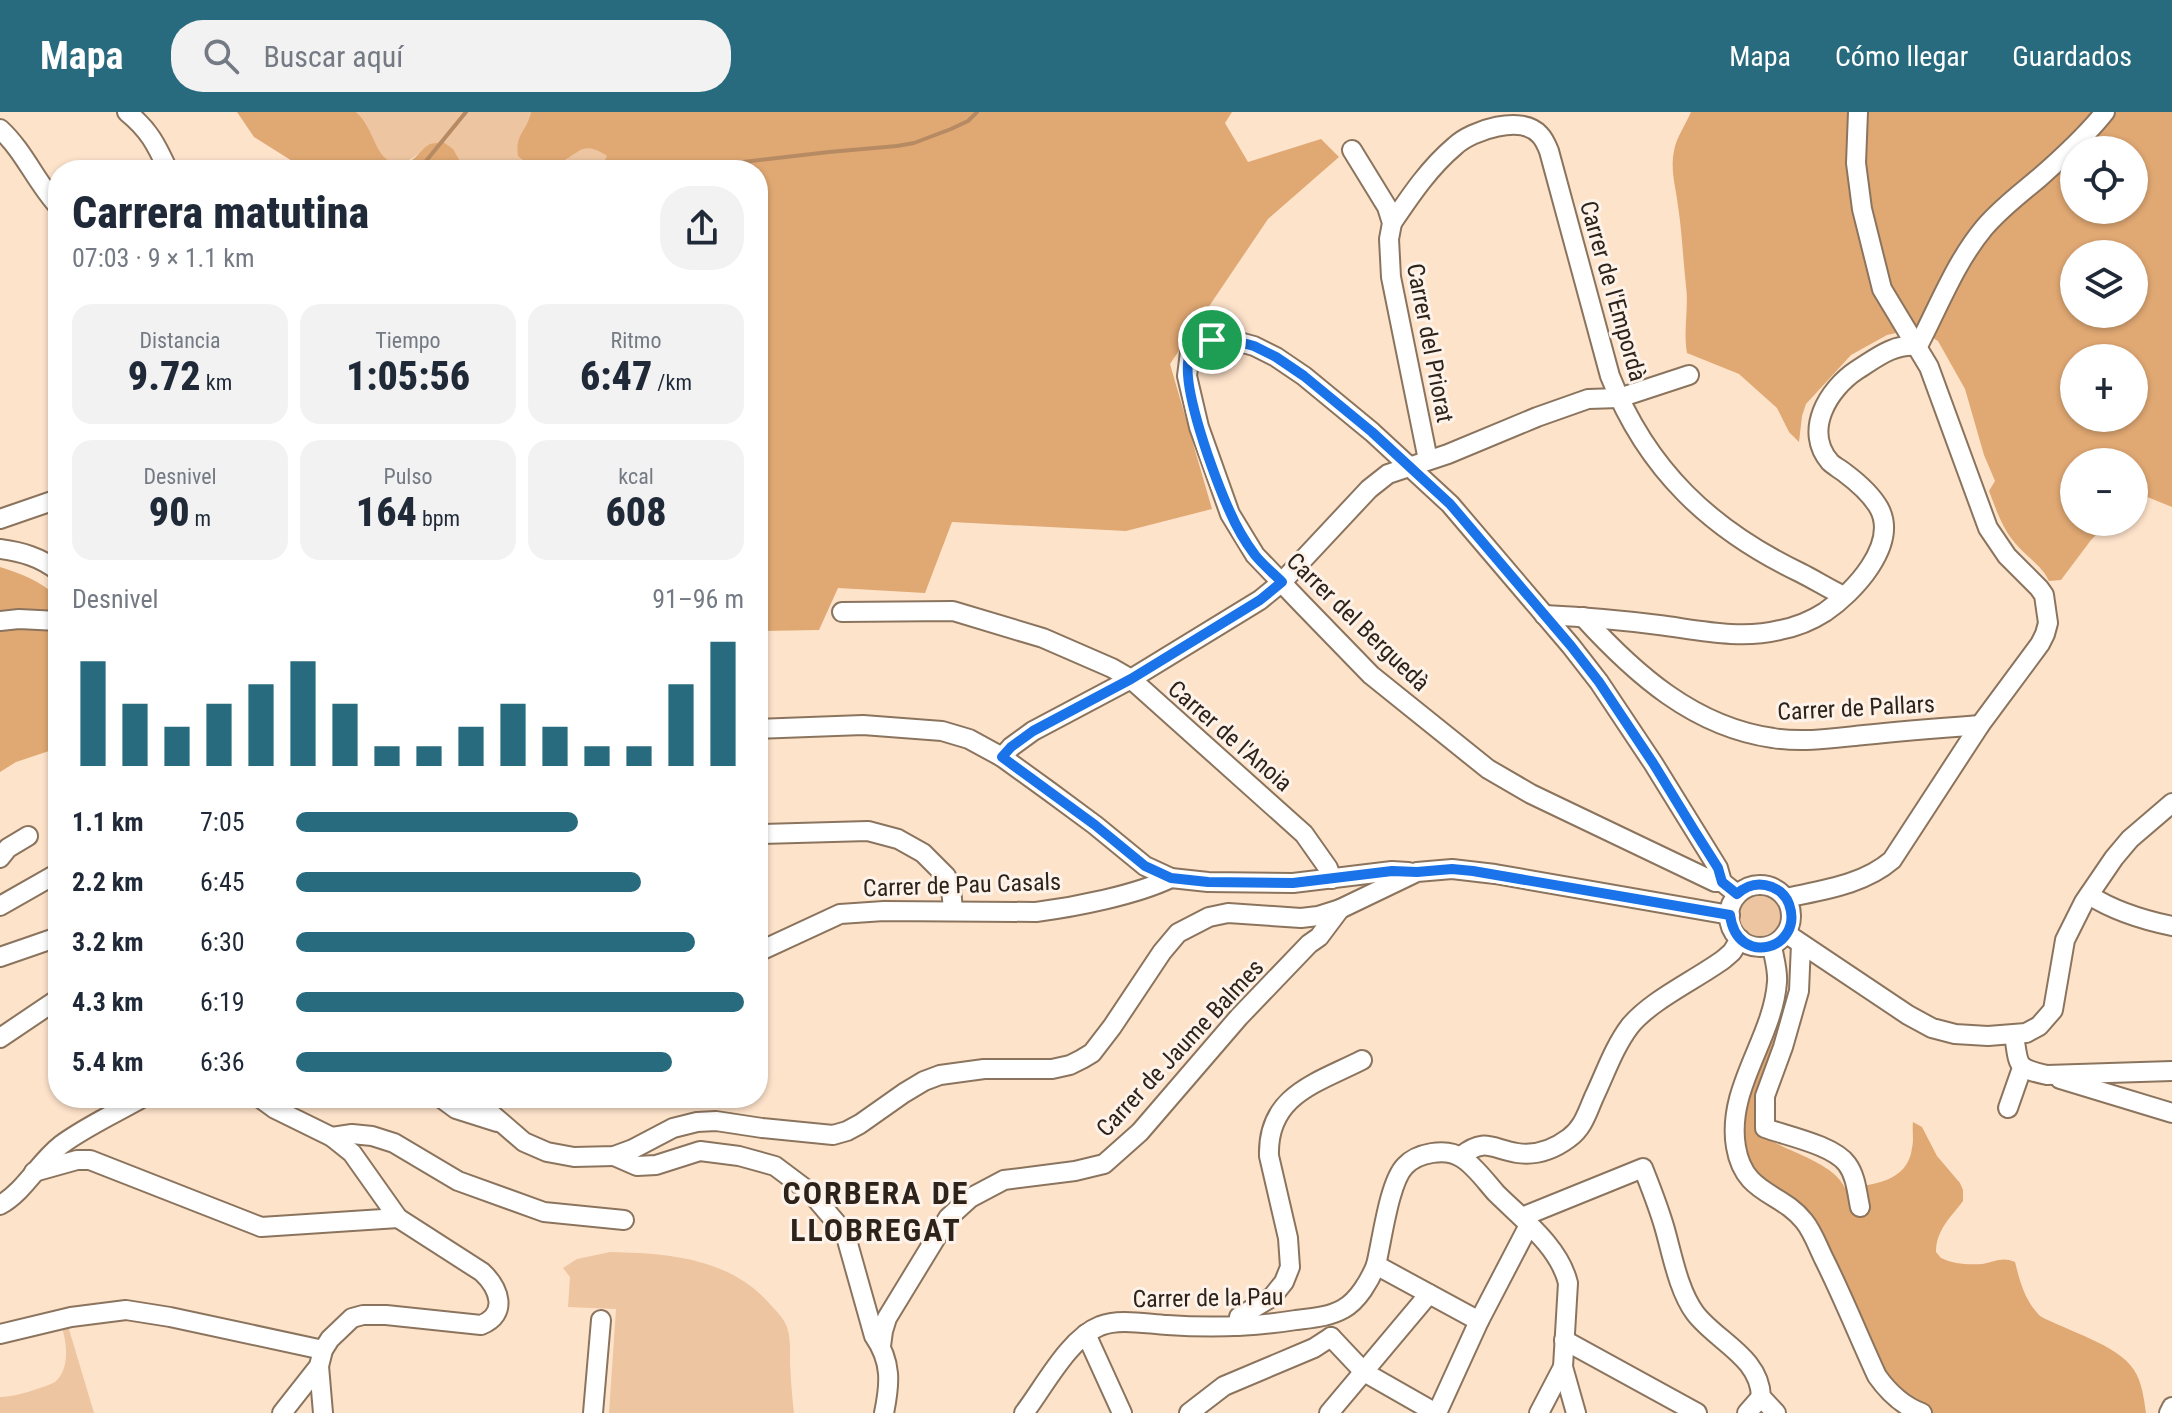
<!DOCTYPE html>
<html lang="es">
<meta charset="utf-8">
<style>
body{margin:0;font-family:"Roboto Condensed",sans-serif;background:#f2f2f3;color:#1f2937;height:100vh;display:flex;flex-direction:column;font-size:30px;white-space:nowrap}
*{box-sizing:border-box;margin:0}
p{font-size:26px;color:#747a83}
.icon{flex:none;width:44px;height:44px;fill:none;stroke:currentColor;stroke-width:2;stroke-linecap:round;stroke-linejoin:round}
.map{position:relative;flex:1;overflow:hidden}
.side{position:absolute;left:48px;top:48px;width:720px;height:948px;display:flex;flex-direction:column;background:#fff;border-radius:32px;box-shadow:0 2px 6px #0004}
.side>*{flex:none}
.buttons{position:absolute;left:2060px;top:24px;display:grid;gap:16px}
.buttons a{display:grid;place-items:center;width:88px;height:88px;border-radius:50%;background:#fff;box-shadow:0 2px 6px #0004;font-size:40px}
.pin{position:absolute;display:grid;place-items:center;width:68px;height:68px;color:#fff;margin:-34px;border:4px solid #fff;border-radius:50%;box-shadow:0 2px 8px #0007}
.round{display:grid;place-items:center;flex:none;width:84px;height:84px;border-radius:32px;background:#f2f2f3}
.summary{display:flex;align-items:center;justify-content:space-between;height:136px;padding:0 24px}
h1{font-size:44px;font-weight:800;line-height:60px}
.figures{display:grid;grid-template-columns:repeat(3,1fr);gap:12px;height:136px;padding:8px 24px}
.figures div{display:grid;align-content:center;border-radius:20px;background:#f2f2f3;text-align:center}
.figures b{font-size:40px;font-weight:800}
.figures small{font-size:22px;font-weight:400}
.figures p{font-size:22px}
.chart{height:224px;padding:16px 24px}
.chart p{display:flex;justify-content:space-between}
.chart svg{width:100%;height:144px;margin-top:8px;stroke:#296b7e;stroke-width:6}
ul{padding:0 24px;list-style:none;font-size:26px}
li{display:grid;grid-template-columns:128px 96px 1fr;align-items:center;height:60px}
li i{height:20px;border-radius:10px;background:#296b7e}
header{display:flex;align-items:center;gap:48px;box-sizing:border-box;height:112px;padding:0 40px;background:#296b7e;color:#fff}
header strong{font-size:38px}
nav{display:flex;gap:44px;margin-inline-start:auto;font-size:28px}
.search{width:560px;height:72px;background:#f2f2f3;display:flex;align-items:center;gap:20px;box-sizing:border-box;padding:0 28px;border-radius:32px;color:#747a83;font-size:30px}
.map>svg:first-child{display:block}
</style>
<header>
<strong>Mapa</strong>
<div class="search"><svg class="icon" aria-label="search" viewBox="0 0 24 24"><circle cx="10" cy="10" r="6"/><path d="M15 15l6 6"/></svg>Buscar aquí</div>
<nav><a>Mapa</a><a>Cómo llegar</a><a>Guardados</a></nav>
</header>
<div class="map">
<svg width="2172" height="1301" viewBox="0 0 2172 1301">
<rect width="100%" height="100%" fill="#fee3cb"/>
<g fill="#edc5a1">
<path d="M356,0H531L530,8L542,53C547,53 551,54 556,52C580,46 577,24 608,44L600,58H465L461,49L428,33C414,47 394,62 379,40C370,26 370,11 356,0Z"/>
<circle cx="1760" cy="804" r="20"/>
<path d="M610,1140C667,1141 729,1146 769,1191C775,1198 784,1206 787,1215C791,1227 790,1240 790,1252C791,1269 792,1285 794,1301H609L616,1197L568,1195L570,1165L563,1156L577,1147Z"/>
<path d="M68,1214L94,1301H0V1285C12,1285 25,1281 37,1277C42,1275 50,1273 55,1270C70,1258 67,1231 62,1216Z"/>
</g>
<g fill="#e0a873" fill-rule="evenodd">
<path d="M237,0H356C376,15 374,57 405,51C416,49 421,36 430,32C434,31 439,31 443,30L453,37L465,58H298L297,52L254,25Z"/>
<path d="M531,0H1232L1225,11L1248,50L1321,27L1339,45L1268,107L1170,252L1212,397L1126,419L952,410L925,481L838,476L819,518L758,519V58H600L607,44C579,25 579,46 555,52C547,55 537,53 529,53L518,44C515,21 527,20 531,0Z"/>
<path d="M1691,0H2172V395L2140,382L2134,387V350H2074V410H2109L2091,428L2061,468L2049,469C2042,453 2026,445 2015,431C2002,416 1996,397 1989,379L1995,369L1984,343L1965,277L1938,229L1927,222L1901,220L1887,223L1851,243L1806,292L1802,304L1799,330L1789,320L1777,296L1739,262L1687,241C1683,218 1689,196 1686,174C1683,147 1682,120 1678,94C1676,76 1670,58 1674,39C1676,26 1686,12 1691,0ZM2074,38H2134V98H2074ZM2074,142H2134V202H2074ZM2074,246H2134V306H2074Z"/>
<path d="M0,455C20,461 43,470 58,486V636L16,650L0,660Z"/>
<path d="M1790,882L1758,984L1762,1023C1785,1040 1832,1049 1845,1076C1872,1073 1908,1070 1912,1036C1914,1028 1912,1018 1913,1010L1922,1015L1937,1044L1960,1071L1963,1078V1089C1951,1105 1936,1118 1936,1140L1941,1146C1953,1152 1968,1153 1982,1152C1994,1150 2003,1144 2015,1150C2020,1170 2025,1189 2040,1204C2065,1218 2119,1233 2134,1258C2142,1270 2144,1287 2146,1301H1908L1796,1114L1739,1064L1731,1053L1728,1044L1726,1030L1732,979L1766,884Z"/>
</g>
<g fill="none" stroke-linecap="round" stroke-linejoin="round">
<g stroke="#b68b63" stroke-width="4">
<polyline points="426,58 426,49 466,0"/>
<polyline points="674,58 829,40 897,34 914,31 951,17 968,9 977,0"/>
</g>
<defs>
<g id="minor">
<path d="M127,0C149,18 156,32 168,58"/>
<path d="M0,17C24,39 36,70 58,94"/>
<polyline points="1352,38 1387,95 1392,111 1389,127 1391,165 1428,348"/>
<path d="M1392,111C1411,83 1429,56 1455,34C1472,18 1522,2 1540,23C1544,27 1547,34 1549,39L1610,264C1647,358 1711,418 1801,461C1815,468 1829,477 1844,484"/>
<path d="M1918,234C1939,194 1955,151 1984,116C2001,96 2020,82 2039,66C2063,45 2086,24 2105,0"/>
<polyline points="0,407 58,387"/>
<path d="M0,437C22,440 40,445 58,459"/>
<polyline points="842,500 953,499 1043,526 1112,556 1131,567 1304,722 1328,756 1332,767"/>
<path d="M1544,503C1583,505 1621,508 1659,513C1698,518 1741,528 1780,518C1796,515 1811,509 1825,500C1853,481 1899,433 1879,396C1871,382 1857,370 1845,361C1840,357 1834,354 1830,350C1803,319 1828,277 1857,258C1876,246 1894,231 1918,234"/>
<path d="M1583,505C1635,562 1694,615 1773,626C1803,631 1835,626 1864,623C1903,619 1941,616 1980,613"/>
<polyline points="0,509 19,507 58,509"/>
<polyline points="758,617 863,613 942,619 969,627 1002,645 1049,679 1095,713 1145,754 1171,766 1208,770 1293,771 1392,759 1408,760"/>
<polyline points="1002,645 1011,635 1033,619 1131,567 1260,488 1282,470 1369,377 1388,362 1448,342 1537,305 1588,287 1619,286 1689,263"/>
<polyline points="758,722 868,719 898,727 923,741 946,764 951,776 953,798"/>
<polyline points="0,746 8,736 28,724"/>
<polyline points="1722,770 1715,770 1531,682 1488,657 1371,563 1304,494 1255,443 1230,402 1199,315 1187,264 1190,240 1196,234 1212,228 1232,228 1254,234 1276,245 1304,264 1372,320 1450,392 1571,534 1599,570 1653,651 1718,756 1722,770 1737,782"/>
<circle cx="1760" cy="804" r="31"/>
<path d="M2089,783C2114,799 2143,808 2172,814"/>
<path d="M1786,786C1822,778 1863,773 1892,748L1980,613L2040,532L2045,522L2048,511L2044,483L2039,476L2007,444L1988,416L1929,255L1882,177L1862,97L1856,51L1858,0"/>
<polyline points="0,794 58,761"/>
<polyline points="1787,822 1908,903 1932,916 1955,922 1988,924 2026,921 2039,914 2053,898 2065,828 2084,790 2114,746 2130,727 2172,691"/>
<path d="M1801,832L1799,879L1783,935L1765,984V1016C1787,1024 1833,1033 1847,1052C1856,1064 1857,1081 1860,1095"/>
<path d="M1772,834C1774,846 1778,858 1777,870C1773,927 1726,976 1736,1035C1744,1083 1780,1079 1804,1109C1813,1120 1818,1135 1824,1147C1843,1185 1859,1225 1877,1264C1889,1281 1903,1294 1922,1301"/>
<path d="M758,840L840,802L884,799L1036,800C1075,795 1136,783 1171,766"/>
<polyline points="0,845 58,825"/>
<path d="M2014,923C2019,954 2015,956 2047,963L2172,959"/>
<polyline points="0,926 58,887"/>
<polyline points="2060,967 2172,1001"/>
<path d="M260,986L275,997L332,1025L352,1041L398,1106L482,1160C499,1176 509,1202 481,1213L386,1203H363L352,1206L330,1227L323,1238L319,1254L282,1301"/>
<polyline points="441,986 456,997 497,1010"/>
<polyline points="473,986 524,1030 547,1040 574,1045 614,1044 633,1037 673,1016 697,1010 716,1009 762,1016 833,1023 847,1019 860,1012 904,981 924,969 940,963 984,957 1052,957 1070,953 1082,947 1092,941 1112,915 1162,840 1178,821 1209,805 1228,801 1301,806 1318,804 1340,797 1417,760 1452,757 1495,762 1730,803"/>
<polyline points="2008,996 2022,956"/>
<polyline points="332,1025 352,1022 372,1024 394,1031 458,1069 544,1100 624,1108"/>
<path d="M614,1044L637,1054L656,1053L700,1039L739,1044L775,1054L811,1081L845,1121L874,1224C892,1250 890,1272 884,1301"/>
<path d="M1461,1044C1485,1025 1492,1037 1517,1041C1537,1044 1553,1038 1569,1026C1583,1016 1587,1001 1594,985C1605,962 1614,935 1630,914C1651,888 1697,867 1724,847L1732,840L1740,827"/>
<polyline points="34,1060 77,1048 90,1048 261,1115 398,1106"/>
<path d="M0,1093C25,1079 38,1051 61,1033C85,1015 116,1001 142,986"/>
<path d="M1522,1105L1643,1056C1651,1076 1658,1094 1664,1114C1672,1141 1678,1178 1695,1201C1716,1229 1760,1245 1761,1285L1776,1301"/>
<polyline points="1376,1153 1479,1209"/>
<path d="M1238,1214L1239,1205L1272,1185L1284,1170L1290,1155L1288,1126L1269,1044C1267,983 1317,971 1362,948"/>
<polyline points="0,1222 71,1205 126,1198 170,1205 323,1238"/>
<polyline points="1086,1222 1122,1301"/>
<polyline points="1331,1225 1364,1260 1436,1301"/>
<polyline points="1564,1228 1697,1301"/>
<polyline points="881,1234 883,1219 887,1206 948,1106 970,1086 1004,1068 1075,1059 1104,1052 1140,1020 1239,905 1309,832 1319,825 1340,797"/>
<polyline points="319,1254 323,1301"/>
<polyline points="593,1301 601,1208"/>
<path d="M1024,1301C1044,1275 1069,1226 1100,1214C1119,1206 1147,1212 1167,1213C1210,1216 1253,1215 1296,1208C1312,1206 1329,1205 1343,1197C1358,1189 1370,1168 1376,1153C1382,1129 1389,1070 1405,1054C1417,1041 1446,1035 1462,1046C1475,1054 1486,1070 1496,1081C1522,1107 1559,1134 1568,1171L1563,1255L1576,1301"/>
<polyline points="1189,1301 1224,1274 1314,1236 1331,1225"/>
<polyline points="1329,1301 1429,1182"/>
<polyline points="1437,1301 1479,1209 1529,1113"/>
<polyline points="1539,1301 1563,1255"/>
<polyline points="1747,1301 1761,1285"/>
<polyline points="2169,1301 2172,1295"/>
</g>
</defs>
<use href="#minor" stroke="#8b745e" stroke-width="22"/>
<use href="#minor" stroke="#fff" stroke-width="18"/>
</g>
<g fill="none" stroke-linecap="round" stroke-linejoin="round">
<defs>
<path id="route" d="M1212,228H1232L1254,234L1276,245L1304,264L1372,320L1450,392L1571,534L1599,570L1653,651L1694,718L1718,756L1722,770L1737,782C1747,773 1759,770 1772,775C1779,778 1786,784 1789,792C1805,837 1737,857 1730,803L1473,759L1452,757L1417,760L1392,759L1293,771L1208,770L1171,766L1145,754L1095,713L1002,645L1011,635L1033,619L1131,567L1260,488L1282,470C1273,461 1263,453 1255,443C1246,431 1236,414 1230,400C1217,372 1176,265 1191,240C1195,232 1205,231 1212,228Z"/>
</defs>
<use href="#route" stroke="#fff" stroke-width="16"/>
<use href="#route" stroke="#1a73e8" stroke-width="10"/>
</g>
<g text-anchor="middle" stroke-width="6" stroke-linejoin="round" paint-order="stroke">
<g font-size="24" fill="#2d231b" stroke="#fef3ea">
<text transform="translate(1613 179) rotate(74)" y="8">Carrer de l'Empordà</text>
<text transform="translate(1430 231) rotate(79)" y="8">Carrer del Priorat</text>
<text transform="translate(1358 510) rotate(44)" y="8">Carrer del Berguedà</text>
<text transform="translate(1856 596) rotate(-3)" y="8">Carrer de Pallars</text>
<text transform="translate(1230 624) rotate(41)" y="8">Carrer de l'Anoia</text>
<text transform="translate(962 773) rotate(-2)" y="8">Carrer de Pau Casals</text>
<text transform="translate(1180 936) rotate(-47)" y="8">Carrer de Jaume Balmes</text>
<text transform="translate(1208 1186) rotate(-1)" y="8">Carrer de la Pau</text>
</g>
<g font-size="32" font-weight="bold" letter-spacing="2" fill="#2d231b" stroke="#fef3ea">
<text x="876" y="1092">CORBERA DE<tspan x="876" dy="37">LLOBREGAT</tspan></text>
</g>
</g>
</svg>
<div class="buttons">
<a><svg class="icon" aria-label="locate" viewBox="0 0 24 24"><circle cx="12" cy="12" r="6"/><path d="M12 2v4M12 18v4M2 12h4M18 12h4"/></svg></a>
<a><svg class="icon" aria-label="layers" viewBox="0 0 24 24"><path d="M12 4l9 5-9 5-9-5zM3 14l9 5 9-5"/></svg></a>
<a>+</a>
<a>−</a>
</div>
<div class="pin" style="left:1212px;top:228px;background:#1e9e55"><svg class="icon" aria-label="arrive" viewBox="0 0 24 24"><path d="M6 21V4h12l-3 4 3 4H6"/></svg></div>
<section class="side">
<div class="summary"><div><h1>Carrera matutina</h1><p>07:03 · 9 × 1.1 km</p></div><a class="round"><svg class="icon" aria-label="share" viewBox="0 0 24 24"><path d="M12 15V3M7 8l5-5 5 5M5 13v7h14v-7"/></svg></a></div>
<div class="figures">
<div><p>Distancia</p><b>9.72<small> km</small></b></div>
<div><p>Tiempo</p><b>1:05:56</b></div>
<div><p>Ritmo</p><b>6:47<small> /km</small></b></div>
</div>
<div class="figures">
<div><p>Desnivel</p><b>90<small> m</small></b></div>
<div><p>Pulso</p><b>164<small> bpm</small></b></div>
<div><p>kcal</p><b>608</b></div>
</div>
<div class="chart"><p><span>Desnivel</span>91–96 m</p>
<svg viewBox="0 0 160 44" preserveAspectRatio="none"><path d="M5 44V12M15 44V25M25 44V32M35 44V25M45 44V19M55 44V12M65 44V25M75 44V38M85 44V38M95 44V32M105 44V25M115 44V32M125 44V38M135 44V38M145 44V19M155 44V6"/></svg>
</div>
<ul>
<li><b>1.1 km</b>7:05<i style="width:63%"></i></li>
<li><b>2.2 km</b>6:45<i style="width:77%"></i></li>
<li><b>3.2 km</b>6:30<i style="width:89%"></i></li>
<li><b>4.3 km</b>6:19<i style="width:100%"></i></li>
<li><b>5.4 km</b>6:36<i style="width:84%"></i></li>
</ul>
</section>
</div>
